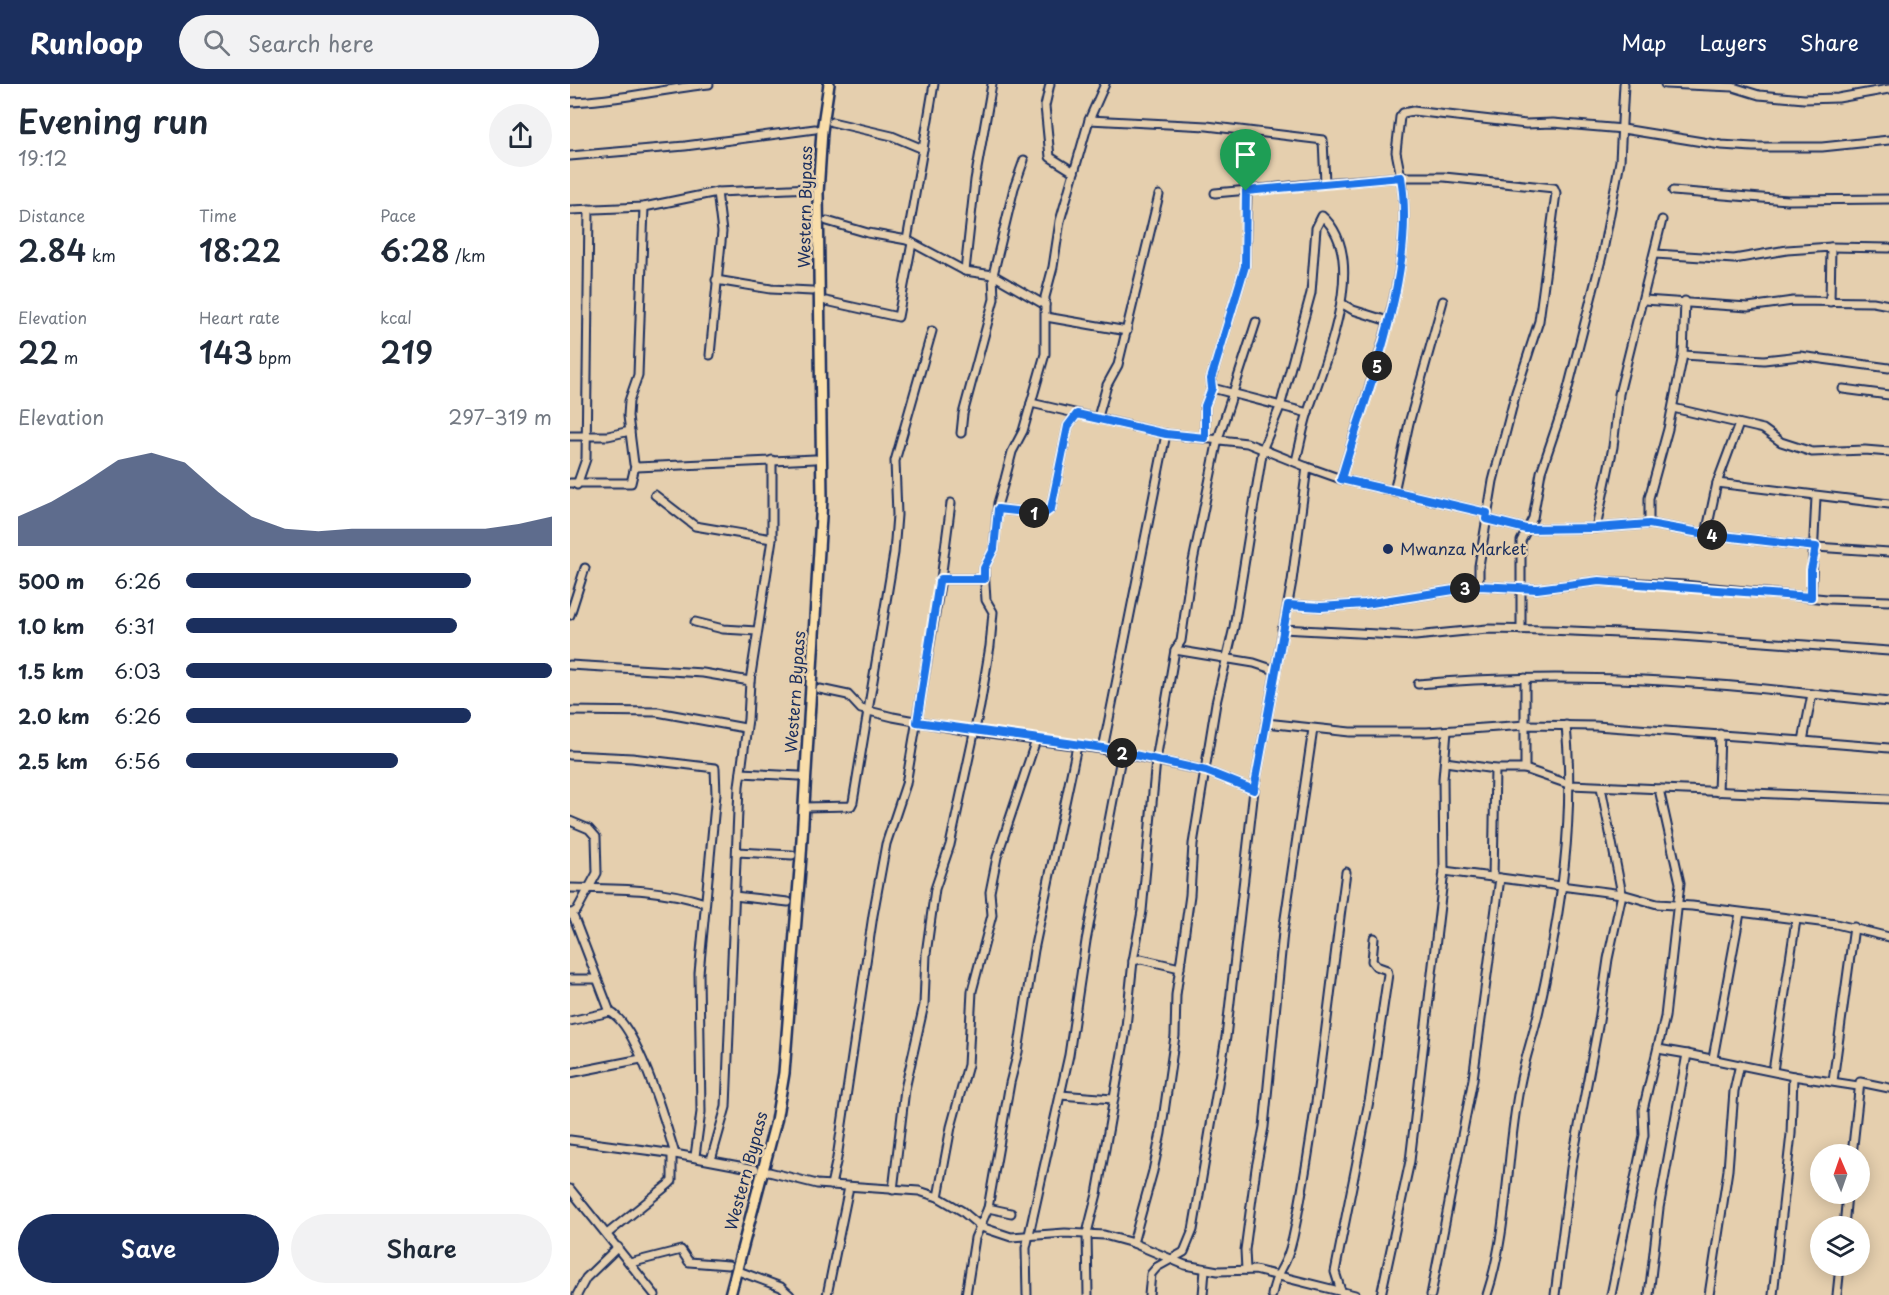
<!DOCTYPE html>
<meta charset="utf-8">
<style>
body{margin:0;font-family:"Playpen Sans",sans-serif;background:#f2f2f3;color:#1f2937;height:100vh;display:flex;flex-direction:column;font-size:22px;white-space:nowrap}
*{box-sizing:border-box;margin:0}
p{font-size:20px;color:#747a83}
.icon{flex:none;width:33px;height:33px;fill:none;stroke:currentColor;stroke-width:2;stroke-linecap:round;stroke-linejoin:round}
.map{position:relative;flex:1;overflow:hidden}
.side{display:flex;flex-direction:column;background:#fff;width:570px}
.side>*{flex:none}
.needle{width:39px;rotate:358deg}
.fabs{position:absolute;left:1240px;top:1060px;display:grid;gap:12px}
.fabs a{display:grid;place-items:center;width:60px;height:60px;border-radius:50%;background:#fff;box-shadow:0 3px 15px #0003;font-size:30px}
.pin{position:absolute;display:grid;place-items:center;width:51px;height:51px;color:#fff;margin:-62px -26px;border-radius:50% 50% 50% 0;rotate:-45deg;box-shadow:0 0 6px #0007}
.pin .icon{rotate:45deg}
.km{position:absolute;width:30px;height:30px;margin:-15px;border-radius:50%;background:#222;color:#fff;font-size:16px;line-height:30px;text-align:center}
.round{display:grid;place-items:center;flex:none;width:63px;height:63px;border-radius:32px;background:#f2f2f3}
.overview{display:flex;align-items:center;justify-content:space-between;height:102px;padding:0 18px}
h1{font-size:33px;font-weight:600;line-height:45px}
.figures{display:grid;grid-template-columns:repeat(3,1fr);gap:9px;height:102px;padding:6px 18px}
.figures div{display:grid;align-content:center}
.figures b{font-size:30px;font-weight:600}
.figures small{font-size:16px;font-weight:400}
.figures p{font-size:16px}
.chart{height:168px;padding:12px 18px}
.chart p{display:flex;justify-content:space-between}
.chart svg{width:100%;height:108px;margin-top:6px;fill:#1b2f5e;opacity:.7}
.primary-button{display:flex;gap:12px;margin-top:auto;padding:12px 18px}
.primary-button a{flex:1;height:69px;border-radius:36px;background:#1b2f5e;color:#fff;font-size:24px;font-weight:600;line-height:69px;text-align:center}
.primary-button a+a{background:#f2f2f3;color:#1f2937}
ul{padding:0 18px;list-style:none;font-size:20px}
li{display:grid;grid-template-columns:96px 72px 1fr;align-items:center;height:45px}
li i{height:15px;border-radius:8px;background:#1b2f5e}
header{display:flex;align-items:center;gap:36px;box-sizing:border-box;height:84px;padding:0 30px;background:#1b2f5e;color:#fff}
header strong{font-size:28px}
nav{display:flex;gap:33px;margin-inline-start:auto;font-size:21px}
.search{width:420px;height:54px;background:#f2f2f3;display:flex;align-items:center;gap:15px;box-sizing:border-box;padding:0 21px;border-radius:33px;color:#747a83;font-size:22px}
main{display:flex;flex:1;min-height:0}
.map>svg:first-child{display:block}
</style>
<header>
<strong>Runloop</strong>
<div class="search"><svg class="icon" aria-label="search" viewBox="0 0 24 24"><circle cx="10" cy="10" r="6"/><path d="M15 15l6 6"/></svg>Search here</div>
<nav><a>Map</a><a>Layers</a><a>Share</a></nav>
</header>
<main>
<section class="side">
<div class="overview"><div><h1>Evening run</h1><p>19:12</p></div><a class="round"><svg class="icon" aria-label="share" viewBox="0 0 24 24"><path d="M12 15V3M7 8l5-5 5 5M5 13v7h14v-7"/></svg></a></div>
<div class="figures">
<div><p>Distance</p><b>2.84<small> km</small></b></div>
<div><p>Time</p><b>18:22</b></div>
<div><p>Pace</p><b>6:28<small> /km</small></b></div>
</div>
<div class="figures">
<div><p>Elevation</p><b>22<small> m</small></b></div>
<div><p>Heart rate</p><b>143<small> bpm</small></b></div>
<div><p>kcal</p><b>219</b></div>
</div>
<div class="chart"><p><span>Elevation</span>297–319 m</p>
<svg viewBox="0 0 160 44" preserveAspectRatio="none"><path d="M0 44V32L10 26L20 18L30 9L40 6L50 10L60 22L70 32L80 37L90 38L100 37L110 37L120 37L130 37L140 37L150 35L160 32V44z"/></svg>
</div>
<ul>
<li><b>500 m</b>6:26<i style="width:78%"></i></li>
<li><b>1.0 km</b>6:31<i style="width:74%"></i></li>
<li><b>1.5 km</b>6:03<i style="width:100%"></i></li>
<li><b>2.0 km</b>6:26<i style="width:78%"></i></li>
<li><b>2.5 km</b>6:56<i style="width:58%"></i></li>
</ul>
<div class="primary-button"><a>Save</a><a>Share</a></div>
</section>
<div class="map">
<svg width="1319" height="1211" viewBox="0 0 1319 1211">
<rect width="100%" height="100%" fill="#e5cfae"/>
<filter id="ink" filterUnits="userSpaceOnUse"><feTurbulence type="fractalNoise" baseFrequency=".0167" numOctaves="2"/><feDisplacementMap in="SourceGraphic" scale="12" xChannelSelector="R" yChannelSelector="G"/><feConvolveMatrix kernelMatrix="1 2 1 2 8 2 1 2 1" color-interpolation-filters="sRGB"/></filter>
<g filter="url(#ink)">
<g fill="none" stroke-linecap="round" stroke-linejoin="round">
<defs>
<g id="minor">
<polyline points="480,0 475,22 480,73 504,88"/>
<polyline points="1095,0 1163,3 1189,11 1234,15 1268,14 1319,5"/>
<path d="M0,18C46,17 93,5 139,0"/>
<polyline points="519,36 637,42 753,56 755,99 831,93 826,68 830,33 833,29 843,27 956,40 983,39 1053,45 1151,61 1183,63 1252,63 1319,56"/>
<polyline points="262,38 322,52 353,65 337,156"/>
<polyline points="353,65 364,0"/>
<polyline points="0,72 115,62 245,45"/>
<polyline points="242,104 147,108 74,123 68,291 59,317 58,332 64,380 67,383 245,375"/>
<polyline points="1103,107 1218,116 1319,115"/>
<polyline points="645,109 755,99"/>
<polyline points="0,126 74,123"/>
<polyline points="257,137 298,149 337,156 395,187 423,191 475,221"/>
<polyline points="1261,163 1319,164"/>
<polyline points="1085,170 1164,175 1217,166 1261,163 1260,218"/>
<polyline points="395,187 405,96 422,0"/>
<polyline points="146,196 201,205 242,207"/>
<polyline points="1074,216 1178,223 1223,217 1303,218 1319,221"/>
<polyline points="256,217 328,233 342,159"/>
<polyline points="1115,217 1113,271 1194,276 1230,272 1319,284"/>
<polyline points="771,219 783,226 818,237"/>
<polyline points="476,233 557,247"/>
<polyline points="140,271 152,148 147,108"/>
<polyline points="642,304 738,329"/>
<polyline points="1273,305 1319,311"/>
<polyline points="461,319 596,350 677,359 737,383"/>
<polyline points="1103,324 1193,345 1211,358 1242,368 1295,366 1319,368"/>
<polyline points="528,333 537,301 548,281 589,111"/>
<polyline points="391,349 393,330 424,215 423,191 444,104 454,76"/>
<polyline points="0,352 38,352 60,347"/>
<polyline points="635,354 635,322 642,304 641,295 675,182 677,107"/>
<path d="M771,395C796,305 847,188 831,93H874L984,104L986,109L969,237L946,308L923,397L909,482V502"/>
<polyline points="0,399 61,399 65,382"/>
<polyline points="1147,399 1319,420"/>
<polyline points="7,401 16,375 19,125"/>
<polyline points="824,408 839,339 873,217"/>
<polyline points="85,411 125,442 202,455"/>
<polyline points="428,425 473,430 481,425 498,342 507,330"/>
<polyline points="916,435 956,445 1026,444 1079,440 1136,450 1246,463 1319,468"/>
<polyline points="1079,440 1079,414 1098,345 1113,271"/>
<polyline points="1026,444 1043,363 1049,310 1092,136"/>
<polyline points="1136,450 1147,399 1169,340"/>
<polyline points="371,495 414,495"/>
<polyline points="1241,513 1246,413"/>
<polyline points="718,521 751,523 795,520 909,502 967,505 1029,497 1113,501 1257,515 1319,517"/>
<polyline points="0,531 15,484"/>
<polyline points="125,538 153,545 187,547"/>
<polyline points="712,545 845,552 917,545 978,546 1096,551 1319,567"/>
<polyline points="951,546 951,457 963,434 971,388 994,320 1032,172 1050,77 1054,0"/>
<polyline points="605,566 684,579 705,586"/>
<polyline points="0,581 133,589 180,597"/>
<polyline points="955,594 955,685"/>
<path d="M848,600C978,588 1112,595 1242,610"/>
<polyline points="250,605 278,611 291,625 323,633 404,648 533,665 636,687 684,706"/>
<polyline points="0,627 87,628 175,644"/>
<polyline points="696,639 780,648 857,648 956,641 1026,642 1233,657 1242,610 1319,618"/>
<polyline points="1233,657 1319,664"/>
<polyline points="0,671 62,674 145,684 146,710 129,889 131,1028 125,1072"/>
<polyline points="875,678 925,685 955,685 1001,701 1319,715"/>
<polyline points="171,689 229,692"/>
<polyline points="1148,708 1150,650"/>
<polyline points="234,723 281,722 283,718 324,469 327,431 325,377 362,247"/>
<polyline points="0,737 19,745 26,753 27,789 7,826 1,830"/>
<polyline points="167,768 222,771"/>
<polyline points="874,787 873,695 877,647"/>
<polyline points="923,794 925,685"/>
<polyline points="930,794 1052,810 1087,820 1122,822 1266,840 1319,853"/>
<path d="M0,804C49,805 88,804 135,819"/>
<polyline points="164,812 218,818"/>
<path d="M0,829L4,834L40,928C67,940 96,1040 105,1070L0,1056"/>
<polyline points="563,877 572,827 586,676 605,566 611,557 621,487 648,355 686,238"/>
<polyline points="0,895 25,895"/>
<polyline points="0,937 40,928"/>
<polyline points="1088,965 1117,970"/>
<polyline points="1143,974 1170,829"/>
<polyline points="1203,987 1226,836"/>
<polyline points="0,989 71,975"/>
<polyline points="1263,997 1284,843"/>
<polyline points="490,1011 543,1015"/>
<polyline points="105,1070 185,1085"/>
<polyline points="1282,1071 1290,998 1319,1004"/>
<polyline points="141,1076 156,1023 169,702 178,635 180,597 202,455 202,376"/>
<polyline points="199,1088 247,1100 349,1107 368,1113 392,1127 411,1143 441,1153 495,1149 534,1151 563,1159 615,1181 648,1187 685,1186 785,1211"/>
<polyline points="261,1101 267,1074 303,831 316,760 336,700 371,495 381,419"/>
<polyline points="0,1105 85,1211"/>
<polyline points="323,1106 335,1005 354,921 356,870 365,805 380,761 410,622 420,562 423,528 416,516 414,484 424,465 428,419 435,395 442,368 453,347 475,270 475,213 483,183 490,137 519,36 535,0"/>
<polyline points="368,1113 381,1043 398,981 402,907 422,831 420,808 427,773 466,656"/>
<polyline points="418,1124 441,1129"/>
<polyline points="1274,1143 1277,1110"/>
<polyline points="37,1150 99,1100 102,1097 102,1069"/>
<path d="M563,1159L583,1087L591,1049L605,952L606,911L620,811L623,760L646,619L664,543L693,364L710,323L741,209L746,144L752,132C801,174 754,278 738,328C733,344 730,361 726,377"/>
<polyline points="60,1179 111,1166 119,1178 158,1181"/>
<polyline points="676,1186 675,1166 686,1084 694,1043 713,848 743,645"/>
<polyline points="171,1188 211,1203 220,1211"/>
<polyline points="771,1207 765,1188 800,1012 818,890 817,886 806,882 802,877 804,854"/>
<polyline points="7,1211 16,1194 48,1163"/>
<polyline points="257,1211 279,1103"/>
<polyline points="396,1211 405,1154 418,1124 440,999 448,968 464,866 507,662"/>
<polyline points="457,1211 456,1164 499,971 516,857 551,674 533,665 596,350"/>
<polyline points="518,1211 517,1149 527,1110 555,952 563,877 571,875 610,884"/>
<polyline points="579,1211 581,1190 587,1183 614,1168 623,1146 656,953 684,706 722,497 737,383 771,395 917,429"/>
<polyline points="633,1211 635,1186"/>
<path d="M702,1211C705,1194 708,1192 715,1178C722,1164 724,1148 727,1134C749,1019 760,903 776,788"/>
<polyline points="811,1211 840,1077 874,787 930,794 903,995 861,1211"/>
<path d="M917,1211C939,1144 936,1069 950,1000C955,973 965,947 970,921C991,828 1005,736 996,641"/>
<polyline points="985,1211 1001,1084 1029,937 1038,875 1052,810 1031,703"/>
<polyline points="1041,1211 1074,1051 1073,1026 1095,933 1110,799 1089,705"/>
<polyline points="1079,1211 1089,1124 1117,970 1223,992"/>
<polyline points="1139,1211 1158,1086 1164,1007 1170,980"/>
<polyline points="1203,1211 1221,1050 1223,992 1288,1002"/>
<polyline points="1267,1211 1270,1182"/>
</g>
<polyline id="major" points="160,1211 206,1037 214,989 231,772 252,415 248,109 252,47 259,0"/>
</defs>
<use href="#minor" stroke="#1b2f5e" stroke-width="11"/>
<use href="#major" stroke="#1b2f5e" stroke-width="14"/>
<use href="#minor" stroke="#e5cfae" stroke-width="7"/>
<use href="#major" stroke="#f9deab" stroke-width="9"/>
</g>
</g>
<g fill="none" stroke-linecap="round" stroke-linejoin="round" filter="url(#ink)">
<defs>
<path id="route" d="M831,93C847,189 797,304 771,395L917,429L916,435L956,445L1026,444L1079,440L1136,450L1246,463L1241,486V513L1029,497L967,505L909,502L795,520L751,523L718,521L684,706L636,687L533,664L347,638L369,498L371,495H414V484L424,465L428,425L474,430L481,425L498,342L507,330L596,350L635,354V322L642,304L641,295L675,182L676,107Z"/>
</defs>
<use href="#route" stroke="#fff" stroke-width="12"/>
<use href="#route" stroke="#1a73e8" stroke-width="8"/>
</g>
<circle fill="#1b2f5e" stroke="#e5cfae" stroke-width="2" cx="818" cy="465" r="6"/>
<g text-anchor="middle" stroke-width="5" stroke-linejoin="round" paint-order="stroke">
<g font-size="16" fill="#1b2f5e" stroke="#e5cfae">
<text transform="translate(235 123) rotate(-89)" y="6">Western Bypass</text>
<text transform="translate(225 608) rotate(-86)" y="6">Western Bypass</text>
<text transform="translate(176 1087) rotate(-75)" y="6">Western Bypass</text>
</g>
<g font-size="16" fill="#1b2f5e" stroke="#e5cfae" text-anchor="start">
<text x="830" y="471">Mwanza Market</text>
</g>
</g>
</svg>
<div class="fabs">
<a><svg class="needle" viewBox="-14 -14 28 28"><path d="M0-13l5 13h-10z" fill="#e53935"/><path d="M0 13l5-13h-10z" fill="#747a83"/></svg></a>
<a><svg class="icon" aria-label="layers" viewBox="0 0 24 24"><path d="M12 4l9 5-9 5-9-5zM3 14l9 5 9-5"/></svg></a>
</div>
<div class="pin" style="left:676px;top:107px;background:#1e9e55"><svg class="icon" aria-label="arrive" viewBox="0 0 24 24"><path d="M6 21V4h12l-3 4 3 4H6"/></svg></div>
<b class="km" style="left:464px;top:429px">1</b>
<b class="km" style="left:552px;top:669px">2</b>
<b class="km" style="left:895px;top:504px">3</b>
<b class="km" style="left:1142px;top:451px">4</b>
<b class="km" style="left:807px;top:282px">5</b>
</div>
</main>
